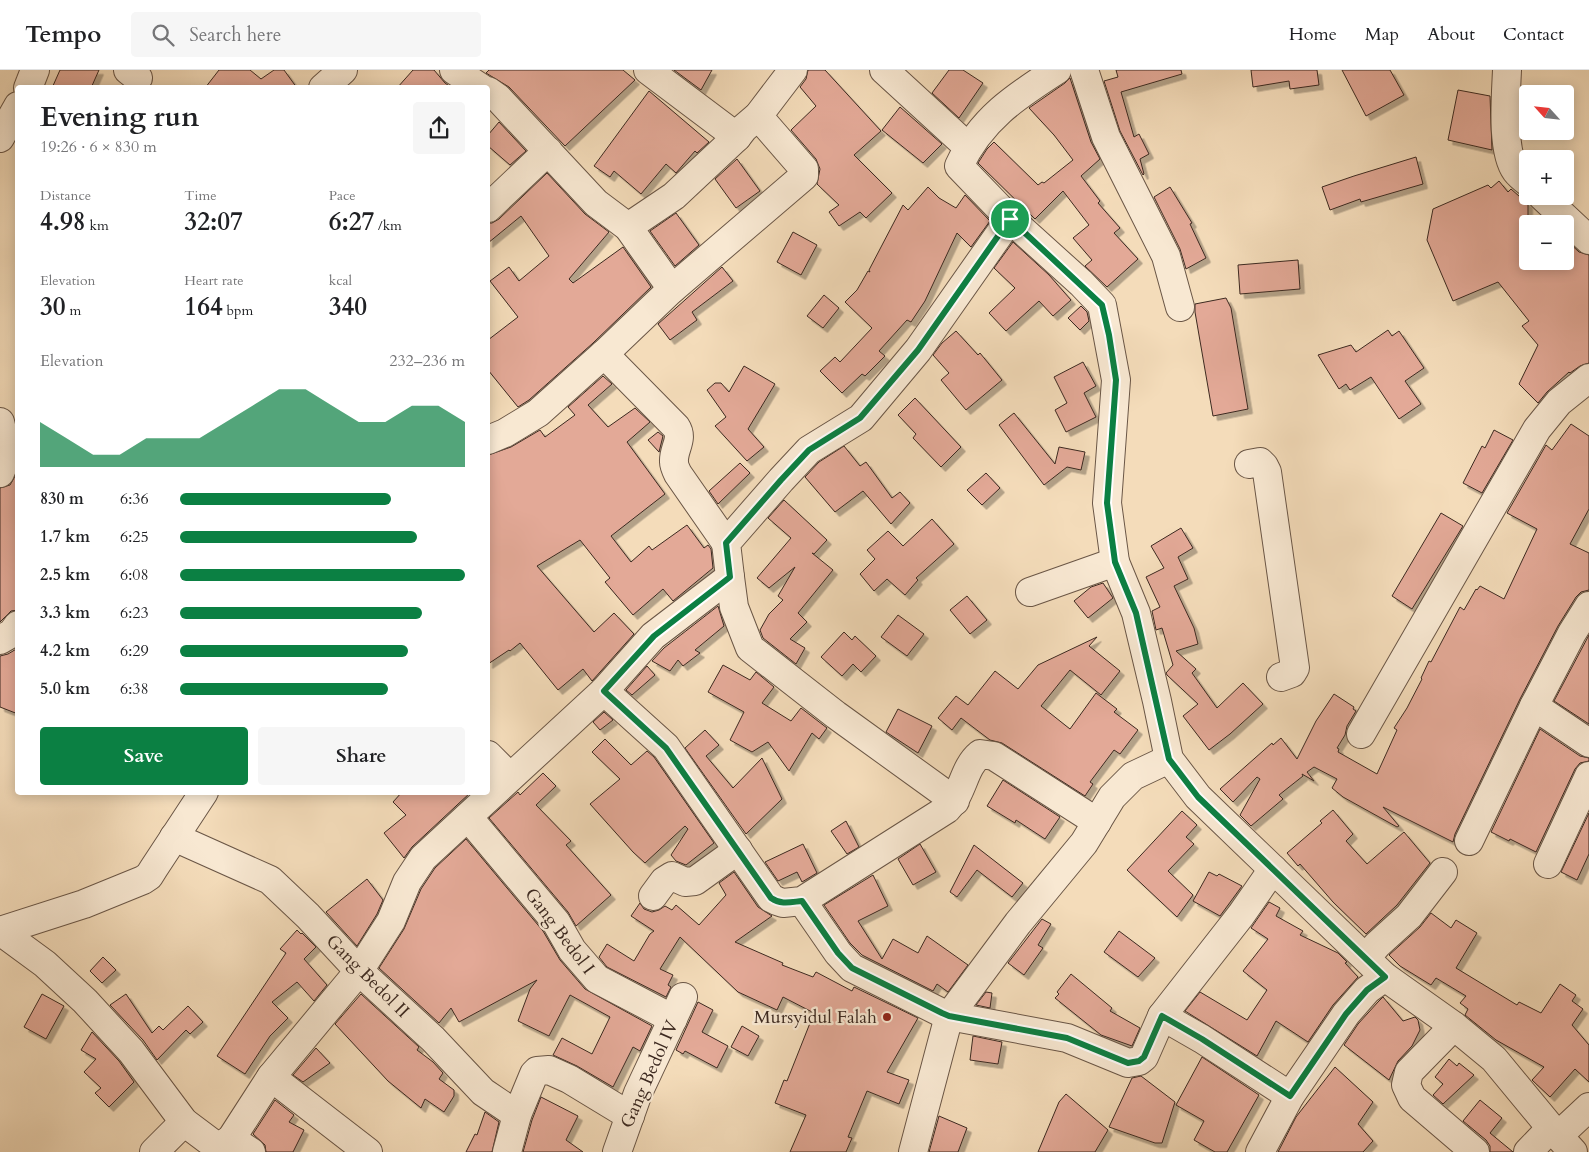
<!DOCTYPE html>
<meta charset="utf-8">
<style>
body{margin:0;font-family:Cardo,serif;background:#f6f6f6;color:#202124;height:100vh;display:flex;flex-direction:column;font-size:19px;white-space:nowrap}
*{box-sizing:border-box;margin:0}
p{font-size:16px;color:#757577}
.icon{flex:none;width:28px;height:28px;fill:none;stroke:currentColor;stroke-width:2;stroke-linecap:round;stroke-linejoin:round}
.map{position:relative;flex:1;overflow:hidden}
.details{position:absolute;left:15px;top:15px;width:475px;height:710px;display:flex;flex-direction:column;background:#fff;border-radius:5px;box-shadow:0 2px 12px #0003}
.details>*{flex:none}
.needle{width:32px;rotate:297deg}
.fabs{position:absolute;left:1519px;top:15px;display:grid;gap:10px}
.fabs a{display:grid;place-items:center;width:55px;height:55px;border-radius:5px;background:#fff;box-shadow:0 2px 12px #0003;font-size:25px}
.pin{position:absolute;display:grid;place-items:center;width:42px;height:42px;color:#fff;margin:-21px;border:2px solid #fff;border-radius:50%;box-shadow:0 1px 5px #0007}
.round{display:grid;place-items:center;flex:none;width:52px;height:52px;border-radius:5px;background:#f6f6f6}
.summary{display:flex;align-items:center;justify-content:space-between;height:85px;padding:0 25px}
h1{font-size:28px;font-weight:600;line-height:38px}
.figures{display:grid;grid-template-columns:repeat(3,1fr);gap:8px;height:85px;padding:5px 25px}
.figures div{display:grid;align-content:center}
.figures b{font-size:25px;font-weight:600}
.figures small{font-size:14px;font-weight:400}
.figures p{font-size:14px}
.chart{height:140px;padding:10px 25px}
.chart p{display:flex;justify-content:space-between}
.chart svg{width:100%;height:90px;margin-top:5px;fill:#0b8043;opacity:.7}
.primary-button{display:flex;gap:10px;margin-top:auto;padding:10px 25px}
.primary-button a{flex:1;height:58px;border-radius:5px;background:#0b8043;color:#fff;font-size:20px;font-weight:600;line-height:58px;text-align:center}
.primary-button a+a{background:#f6f6f6;color:#202124}
ul{padding:0 25px;list-style:none;font-size:16px}
li{display:grid;grid-template-columns:80px 60px 1fr;align-items:center;height:38px}
li i{height:12px;border-radius:6px;background:#0b8043}
header{display:flex;align-items:center;gap:30px;box-sizing:border-box;height:70px;padding:0 25px;background:#fff;border-bottom:1px solid #e0e0e0}
header strong{font-size:24px}
nav{display:flex;gap:28px;margin-inline-start:auto;font-size:18px}
.search{width:350px;height:45px;background:#f6f6f6;display:flex;align-items:center;gap:12px;box-sizing:border-box;padding:0 18px;border-radius:5px;color:#757577;font-size:19px}
.map>svg:first-child{display:block}
</style>
<header>
<strong>Tempo</strong>
<div class="search"><svg class="icon" aria-label="search" viewBox="0 0 24 24"><circle cx="10" cy="10" r="6"/><path d="M15 15l6 6"/></svg>Search here</div>
<nav><a>Home</a><a>Map</a><a>About</a><a>Contact</a></nav>
</header>
<div class="map">
<svg width="1589" height="1082" viewBox="0 0 1589 1082">
<defs>
<filter id="shadow"><feDropShadow dx="4.5" dy="4.5" stdDeviation="0" flood-color="#0004"/></filter>
</defs>
<rect width="100%" height="100%" fill="#f4dcba"/>
<filter id="stains"><feTurbulence type="fractalNoise" baseFrequency=".004" numOctaves="4"/><feColorMatrix values="0 0 0 0 .2 0 0 0 0 .09 0 0 0 0 .02 0 0 0 .5 -.17"/></filter>
<radialGradient id="worn" r=".72"><stop offset=".6" stop-color="#630" stop-opacity="0"/><stop offset="1" stop-color="#630" stop-opacity=".3"/></radialGradient>
<g fill="#e3a997" stroke="#3c2920" filter="url(#shadow)">
<polygon points="60,0 99,0 91,18 52,18"/>
<polygon points="219,0 250,0 261,9 274,0 284,0 297,18 205,18"/>
<polygon points="413,0 434,0 445,13 452,18 397,18"/>
<polygon points="489,0 623,0 635,10 565,76 509,17 486,3"/>
<polygon points="674,0 712,0 701,20"/>
<polygon points="808,0 825,0 881,61 854,85 892,123 866,148 860,142 839,156 829,142 839,135 817,114 820,99 816,89 791,60 816,36 800,17 806,9"/>
<polygon points="949,0 963,0 983,13 959,48 932,23"/>
<polygon points="1116,0 1181,0 1182,4 1121,22 1134,67 1139,64 1149,84 1140,89 1144,104 1143,105 1120,61 1104,11 1118,7"/>
<polygon points="1251,0 1317,0 1319,15 1290,19 1289,11 1253,17"/>
<polygon points="1342,0 1390,0 1404,25 1366,46"/>
<polygon points="1070,8 1091,72 1100,89 1081,106 1100,131 1098,133 1120,158 1114,163 1138,189 1107,217 1085,196 1092,190 1073,168 1089,155 1063,121 1035,149 978,93 987,79 994,72 1038,115 1042,112 1044,113 1073,90 1054,65 1029,38 1065,13"/>
<polygon points="1458,20 1490,26 1492,80 1448,70"/>
<polygon points="649,21 709,72 697,83 695,81 676,103 666,94 641,124 614,101 610,107 594,96"/>
<polygon points="900,37 942,74 923,93 882,60"/>
<polygon points="499,52 526,81 510,95 488,76 488,65"/>
<polygon points="1416,87 1423,114 1361,132 1360,129 1330,140 1322,117 1354,106"/>
<polygon points="737,89 760,121 736,138 715,109"/>
<polygon points="547,103 585,144 609,162 569,209 573,213 623,177 651,217 593,273 529,330 518,337 488,300 488,270 518,247 490,211 509,197 519,211 549,186 521,146 488,173 488,153 492,153 499,149"/>
<polygon points="1499,111 1508,122 1511,119 1528,134 1528,191 1565,191 1565,169 1579,182 1589,185 1589,293 1580,296 1570,303 1569,302 1547,322 1538,333 1519,314 1538,275 1522,256 1529,251 1498,212 1453,231 1427,170 1433,139 1488,115 1491,118"/>
<polygon points="928,117 939,128 956,138 965,125 990,151 971,177 957,163 925,231 911,252 907,250 879,281 885,286 865,306 862,304 842,323 820,301 835,287 840,292 872,258 845,232 857,220 868,201 870,202 869,200 903,135 908,140"/>
<polygon points="1170,117 1192,153 1190,154 1206,188 1186,199 1180,179 1154,127"/>
<polygon points="676,143 699,175 675,196 650,161"/>
<polygon points="793,162 817,175 801,205 777,192"/>
<polygon points="1013,172 1049,205 1071,230 1053,246 1039,231 1006,261 989,243 1015,218 994,198"/>
<polygon points="1298,190 1300,219 1240,224 1238,195"/>
<polygon points="722,197 733,211 692,242 697,250 670,270 658,254"/>
<polygon points="824,225 839,238 823,258 807,246"/>
<polygon points="1226,228 1231,238 1248,339 1213,346 1195,242 1195,234"/>
<polygon points="1081,236 1087,242 1089,251 1080,260 1068,248"/>
<polygon points="1388,260 1392,266 1399,261 1424,298 1405,311 1421,334 1399,349 1371,307 1350,320 1346,314 1339,319 1318,285 1351,275 1356,282"/>
<polygon points="956,261 978,285 980,283 1002,310 966,340 941,310 949,303 933,285 942,273"/>
<polygon points="1083,292 1096,316 1084,323 1096,347 1066,362 1055,340 1067,333 1054,307"/>
<polygon points="744,296 775,314 748,359 764,377 747,391 715,356 726,347 707,320 715,313 721,313 729,322"/>
<polygon points="603,306 612,314 588,335 608,357 635,338 650,352 627,372 665,424 611,466 631,492 649,476 652,480 687,455 704,478 708,475 711,479 713,498 673,531 663,519 633,545 605,512 610,508 580,470 537,496 594,562 614,543 634,564 592,611 583,599 558,620 520,573 510,581 509,580 488,594 488,385 511,377 540,360 545,367 575,345 568,337"/>
<polygon points="915,328 961,377 941,397 913,368 916,364 898,345"/>
<polygon points="1014,343 1055,394 1059,377 1085,382 1081,400 1067,397 1044,415 999,355"/>
<polygon points="1571,354 1589,366 1589,439 1570,474 1589,483 1589,520 1581,522 1576,527 1558,556 1520,629 1455,764 1453,772 1383,737 1399,756 1397,757 1343,727 1332,718 1337,709 1314,697 1307,702 1314,711 1302,704 1303,706 1279,725 1283,729 1251,756 1240,745 1260,709 1257,707 1233,732 1220,719 1272,673 1273,675 1281,668 1297,689 1316,651 1334,624 1354,637 1353,639 1356,641 1347,656 1345,665 1337,678 1339,679 1338,682 1377,704 1397,660 1394,658 1407,638 1422,609 1421,608 1429,591 1431,592 1460,537 1464,540 1476,519 1477,520 1480,516 1504,529 1537,459 1507,443 1546,375 1552,380"/>
<polygon points="1494,360 1513,370 1482,423 1463,413 1482,376 1485,378"/>
<polygon points="658,362 663,366 659,382 648,370"/>
<polygon points="844,376 860,396 866,392 892,428 900,422 910,433 891,454 863,421 835,442 805,407 819,392"/>
<polygon points="740,393 750,403 718,434 709,421"/>
<polygon points="18,401 18,540 11,541 0,552 0,418 10,415"/>
<polygon points="986,403 1000,418 982,435 967,420"/>
<polygon points="784,430 827,470 814,484 812,483 833,500 798,543 807,552 790,569 805,578 796,594 763,568 760,560 769,544 783,530 778,526 795,497 769,518 757,508 791,468 768,448"/>
<polygon points="1441,443 1463,456 1412,539 1392,526"/>
<polygon points="932,449 954,474 916,508 918,510 905,525 887,509 874,521 860,504 875,489 867,480 888,461 903,476"/>
<polygon points="1181,458 1193,478 1178,487 1188,509 1174,516 1194,558 1198,574 1176,581 1196,599 1192,603 1217,638 1243,613 1263,634 1230,664 1209,680 1183,646 1198,634 1167,605 1166,603 1173,595 1162,558 1156,560 1152,541 1160,537 1146,507 1164,498 1151,476"/>
<polygon points="1103,513 1113,528 1088,548 1074,531 1091,517"/>
<polygon points="967,526 987,550 970,564 950,540"/>
<polygon points="718,536 724,556 695,580 700,583 683,596 678,590 670,601 652,591 664,578"/>
<polygon points="898,545 924,564 907,586 881,567"/>
<polygon points="844,562 852,570 855,566 876,586 861,602 853,594 842,606 821,587"/>
<polygon points="1589,565 1589,654 1554,631"/>
<polygon points="1097,567 1089,576 1120,601 1101,625 1070,600 1041,636 1070,659 1096,623 1117,639 1114,642 1138,660 1120,684 1114,680 1090,712 1093,714 1085,726 1002,673 990,670 961,648 952,660 938,648 956,626 968,635 995,601 1018,619 1038,595"/>
<polygon points="18,578 18,644 0,637 0,586 8,584"/>
<polygon points="723,595 750,610 756,602 774,617 762,633 791,651 801,638 827,658 819,669 812,663 789,701 768,672 752,682 730,670 744,642 708,622"/>
<polygon points="647,596 655,605 632,625 626,620"/>
<polygon points="898,639 932,656 918,683 886,662"/>
<polygon points="604,642 613,650 600,660 593,652"/>
<polygon points="1540,659 1580,686 1589,688 1589,691 1580,693 1575,699 1536,782 1510,769 1509,771 1491,762"/>
<polygon points="705,660 719,675 706,686 733,718 762,688 782,729 746,764 685,678"/>
<polygon points="605,669 631,695 647,681 654,687 714,773 686,795 676,791 671,785 688,759 685,756 645,793 633,782 590,734 620,709 592,682"/>
<polygon points="543,703 556,716 536,735 571,771 566,775 611,825 576,856 568,842 489,748 518,722 520,725"/>
<polygon points="1003,710 1060,747 1045,769 1016,750 1015,753 987,736"/>
<polygon points="402,722 471,722 412,777 404,788 384,763 406,745 393,732"/>
<polygon points="1333,740 1353,764 1346,771 1367,794 1404,762 1430,793 1397,835 1366,864 1333,832 1300,794 1298,796 1287,783 1322,753 1320,751"/>
<polygon points="1182,741 1197,755 1186,767 1194,774 1168,801 1193,825 1177,847 1127,800"/>
<polygon points="1589,743 1589,784 1577,810 1561,802"/>
<polygon points="846,751 859,777 847,784 831,761"/>
<polygon points="466,769 543,861 560,890 585,919 652,956 640,981 633,977 613,1017 577,996 553,985 562,968 592,984 610,947 570,925 549,966 518,951 530,919 537,910 459,952 451,938 439,953 379,898 404,859 421,819 435,798"/>
<polygon points="803,774 817,803 802,812 797,802 778,811 765,792"/>
<polygon points="920,774 936,802 913,815 898,789"/>
<polygon points="974,775 1023,813 1012,827 977,800 957,827 950,822"/>
<polygon points="734,802 758,837 772,846 735,872 783,893 782,895 813,907 816,902 852,921 854,917 918,948 887,1002 909,1010 899,1034 867,1021 848,1067 852,1068 846,1082 790,1082 806,1045 775,1033 784,1010 787,1011 814,943 783,927 777,940 738,922 680,867 660,899 673,905 668,915 671,917 666,927 607,897 599,887 607,874 634,891 650,864 654,861 631,846 640,833 644,839 652,842 659,840 665,836 672,840 676,835 699,855 726,825 719,813"/>
<polygon points="1209,802 1217,806 1219,804 1242,816 1220,846 1193,831"/>
<polygon points="873,805 888,836 858,851 882,889 893,869 918,883 927,866 968,895 948,922 937,914 933,921 862,885 850,873 824,835"/>
<polygon points="367,809 383,830 377,844 357,876 326,842"/>
<polygon points="1269,832 1280,838 1276,846 1303,861 1300,865 1338,883 1347,892 1345,893 1358,907 1333,935 1308,972 1276,951 1257,986 1185,941 1200,922 1247,950 1267,920 1243,901 1268,869 1251,858"/>
<polygon points="1431,843 1451,858 1456,850 1477,863 1456,898 1517,935 1519,932 1541,943 1560,914 1576,925 1572,931 1583,939 1572,955 1589,975 1589,1012 1575,999 1550,1027 1532,1010 1544,997 1496,970 1465,945 1468,939 1460,933 1466,926 1436,908 1431,915 1400,896 1389,885 1420,857"/>
<polygon points="1042,849 1051,854 1038,875 1043,878 1024,905 1008,893"/>
<polygon points="297,860 301,864 302,863 316,877 304,889 327,915 314,931 297,912 272,932 288,948 270,966 245,1004 217,986 286,883 280,879"/>
<polygon points="1119,861 1155,888 1138,907 1104,882"/>
<polygon points="103,887 116,900 102,913 90,901"/>
<polygon points="1071,904 1112,938 1110,941 1140,958 1132,976 1101,965 1055,928 1059,924 1057,922"/>
<polygon points="986,922 992,923 990,938 976,935"/>
<polygon points="42,924 64,936 46,969 24,957"/>
<polygon points="126,924 152,963 159,956 163,960 188,936 203,952 190,964 186,960 157,990 143,970 110,935"/>
<polygon points="361,924 419,977 417,980 433,992 443,1003 439,1009 454,1020 454,1026 444,1042 425,1029 421,1038 388,1011 335,954"/>
<polygon points="1383,927 1403,951 1415,947 1418,950 1420,960 1412,976 1398,991 1389,1010 1344,975 1358,954 1378,932"/>
<polygon points="698,932 713,940 702,962 728,976 717,998 685,981 683,984 676,980"/>
<polygon points="742,956 759,966 748,986 731,977"/>
<polygon points="92,962 119,991 134,1012 109,1037 95,1023 101,1018 84,1002 96,989 81,980"/>
<polygon points="973,966 1002,972 998,994 970,990"/>
<polygon points="316,978 330,993 303,1012 293,1005"/>
<polygon points="1202,987 1259,1025 1227,1082 1215,1082 1194,1070 1204,1051 1176,1035"/>
<polygon points="1449,989 1457,996 1459,993 1474,1005 1443,1034 1433,1025 1443,1014 1435,1007"/>
<polygon points="1335,997 1373,1032 1358,1054 1373,1071 1363,1082 1278,1082 1296,1047"/>
<polygon points="1141,1006 1175,1032 1162,1073 1155,1073 1109,1057 1132,1008"/>
<polygon points="1066,1024 1108,1060 1095,1082 1038,1082 1059,1032"/>
<polygon points="541,1027 578,1046 566,1070 583,1082 523,1082 532,1050"/>
<polygon points="275,1030 294,1045 289,1052 304,1060 293,1082 266,1082 265,1075 253,1064"/>
<polygon points="1480,1030 1502,1048 1490,1063 1513,1082 1490,1082 1490,1076 1486,1070 1463,1051"/>
<polygon points="485,1042 499,1052 492,1082 466,1082 475,1064 477,1065"/>
<polygon points="939,1046 967,1058 958,1082 929,1082"/>
</g>
<g fill="none" stroke-linecap="round" stroke-linejoin="round">
<defs>
<g id="minor">
<polyline points="128,0 138,8"/>
<polyline points="454,0 481,18"/>
<polyline points="648,0 737,67"/>
<polyline points="884,0 968,77"/>
<polyline points="1084,0 1106,67 1166,186 1180,237"/>
<path d="M1507,0C1506,25 1501,81 1516,101C1519,105 1524,109 1528,112"/>
<polyline points="28,18 35,0"/>
<polyline points="323,18 343,0"/>
<polyline points="488,21 498,28 596,133 628,157 672,219"/>
<polyline points="0,68 18,36"/>
<polyline points="1542,126 1589,170"/>
<polyline points="488,138 548,81"/>
<polyline points="1010,149 1081,213 1102,235 1116,310 1107,433 1115,492 1136,543 1157,631 1169,689 1198,727 1385,907 1454,956 1494,989 1551,1058 1573,1082"/>
<polyline points="628,157 674,126 737,67 744,58 758,46 793,0"/>
<path d="M604,284L676,357C684,369 673,379 674,392C674,396 676,400 678,404L726,473"/>
<path d="M0,352C5,372 9,384 0,403"/>
<polyline points="488,370 505,363 538,343 604,284 672,219 804,106 804,99 758,46"/>
<polyline points="1249,394 1260,392 1264,396 1267,402 1295,598 1292,603 1281,607"/>
<polyline points="730,507 734,537 750,578 836,645 955,731"/>
<polyline points="1030,522 1115,492"/>
<polyline points="1589,536 1572,563 1534,636 1589,673"/>
<polyline points="0,570 12,563 18,555"/>
<path d="M604,621L666,677L771,828L777,831L783,833L802,831L947,739C964,722 963,698 980,684L994,686L1097,752"/>
<polyline points="1361,664 1537,359 1559,332 1589,308"/>
<polyline points="488,685 510,707"/>
<polyline points="468,747 556,852 572,880 597,909 673,949"/>
<polyline points="174,767 270,810 308,846 359,901 433,969 483,1022 517,1045"/>
<polyline points="1469,771 1534,636"/>
<polyline points="1548,794 1589,706"/>
<polyline points="653,826 664,811 672,806 685,812 695,811 738,780"/>
<polyline points="802,831 838,883 852,898 942,943 949,946 1067,968 1128,993 1139,991 1144,987 1162,946 1241,845 1273,799"/>
<path d="M0,861L45,894L85,931L131,981L184,1052L216,1076L222,1075L231,1069L271,1007L359,901L391,851L407,812L423,788L604,621L653,566L730,507L726,473L781,410L809,380L861,348L918,280L1010,149L959,96C981,49 1015,27 1057,0"/>
<polyline points="0,861 84,834 143,810 149,806 154,798 204,722"/>
<polyline points="1366,888 1377,875 1409,846 1443,802"/>
<polyline points="1162,946 1202,969 1290,1026"/>
<polyline points="1454,956 1409,1002 1406,1015 1412,1028 1475,1082"/>
<polyline points="271,1007 368,1082"/>
<polyline points="1558,1066 1589,1037"/>
<polyline points="231,1069 251,1082"/>
<polyline points="154,1082 184,1052"/>
<polyline points="507,1082 517,1045 534,1004 537,1001 549,1000 569,1009 630,1046"/>
<polyline points="617,1082 638,1023 683,927"/>
<polyline points="913,1082 949,946 1018,853 1084,773 1112,727 1133,706 1169,689"/>
<polyline points="1260,1082 1290,1026 1346,944 1367,920 1385,907"/>
<polyline points="1528,1082 1551,1058"/>
</g>
</defs>
<use href="#minor" stroke="#6a5646" stroke-width="30"/>
<use href="#minor" stroke="#f8e8d2" stroke-width="28"/>
</g>
<g fill="none" stroke-linecap="round" stroke-linejoin="round">
<defs>
<path id="route" d="M1010,149L1102,235L1109,265L1116,310L1107,433L1115,492L1136,543L1169,689L1198,727L1385,907L1367,920L1346,944L1290,1026L1202,969L1162,946L1144,987L1139,991L1128,993L1067,968L949,946L942,943L852,898L838,883L802,831C791,832 781,835 771,828L666,678L604,621L654,566L730,507L726,473L781,410L809,380L860,348L918,280Z"/>
</defs>
<use href="#route" stroke="#fff" stroke-width="10"/>
<use href="#route" stroke="#0b8043" stroke-width="6"/>
</g>
<circle fill="#8f2418" stroke="#f8e8d2" stroke-width="2" cx="887" cy="947" r="5"/>
<g text-anchor="middle" stroke-width="4.5" stroke-linejoin="round" paint-order="stroke">
<g font-size="18" fill="#3c2920" stroke="#f8e8d2">
<text transform="translate(560 861) rotate(53)" y="6">Gang Bedol I</text>
<text transform="translate(368 906) rotate(45)" y="6">Gang Bedol II</text>
<text transform="translate(649 1004) rotate(-66)" y="6">Gang Bedol IV</text>
</g>
<g font-size="18" fill="#3c2920" stroke="#f8e8d2" text-anchor="end">
<text x="877" y="953">Mursyidul Falah</text>
</g>
</g>
<rect width="100%" height="100%" filter="url(#stains)"/>
<rect width="100%" height="100%" fill="url(#worn)"/>
</svg>
<div class="fabs">
<a><svg class="needle" viewBox="-14 -14 28 28"><path d="M0-13l5 13h-10z" fill="#e53935"/><path d="M0 13l5-13h-10z" fill="#757577"/></svg></a>
<a>+</a>
<a>−</a>
</div>
<div class="pin" style="left:1010px;top:149px;background:#1e9e55"><svg class="icon" aria-label="arrive" viewBox="0 0 24 24"><path d="M6 21V4h12l-3 4 3 4H6"/></svg></div>
<section class="details">
<div class="summary"><div><h1>Evening run</h1><p>19:26 · 6 × 830 m</p></div><a class="round"><svg class="icon" aria-label="share" viewBox="0 0 24 24"><path d="M12 15V3M7 8l5-5 5 5M5 13v7h14v-7"/></svg></a></div>
<div class="figures">
<div><p>Distance</p><b>4.98<small> km</small></b></div>
<div><p>Time</p><b>32:07</b></div>
<div><p>Pace</p><b>6:27<small> /km</small></b></div>
</div>
<div class="figures">
<div><p>Elevation</p><b>30<small> m</small></b></div>
<div><p>Heart rate</p><b>164<small> bpm</small></b></div>
<div><p>kcal</p><b>340</b></div>
</div>
<div class="chart"><p><span>Elevation</span>232–236 m</p>
<svg viewBox="0 0 160 44" preserveAspectRatio="none"><path d="M0 44V22L10 30L20 38L30 38L40 30L50 30L60 30L70 22L80 14L90 6L100 6L110 14L120 22L130 22L140 14L150 14L160 22V44z"/></svg>
</div>
<ul>
<li><b>830 m</b>6:36<i style="width:74%"></i></li>
<li><b>1.7 km</b>6:25<i style="width:83%"></i></li>
<li><b>2.5 km</b>6:08<i style="width:100%"></i></li>
<li><b>3.3 km</b>6:23<i style="width:85%"></i></li>
<li><b>4.2 km</b>6:29<i style="width:80%"></i></li>
<li><b>5.0 km</b>6:38<i style="width:73%"></i></li>
</ul>
<div class="primary-button"><a>Save</a><a>Share</a></div>
</section>
</div>
